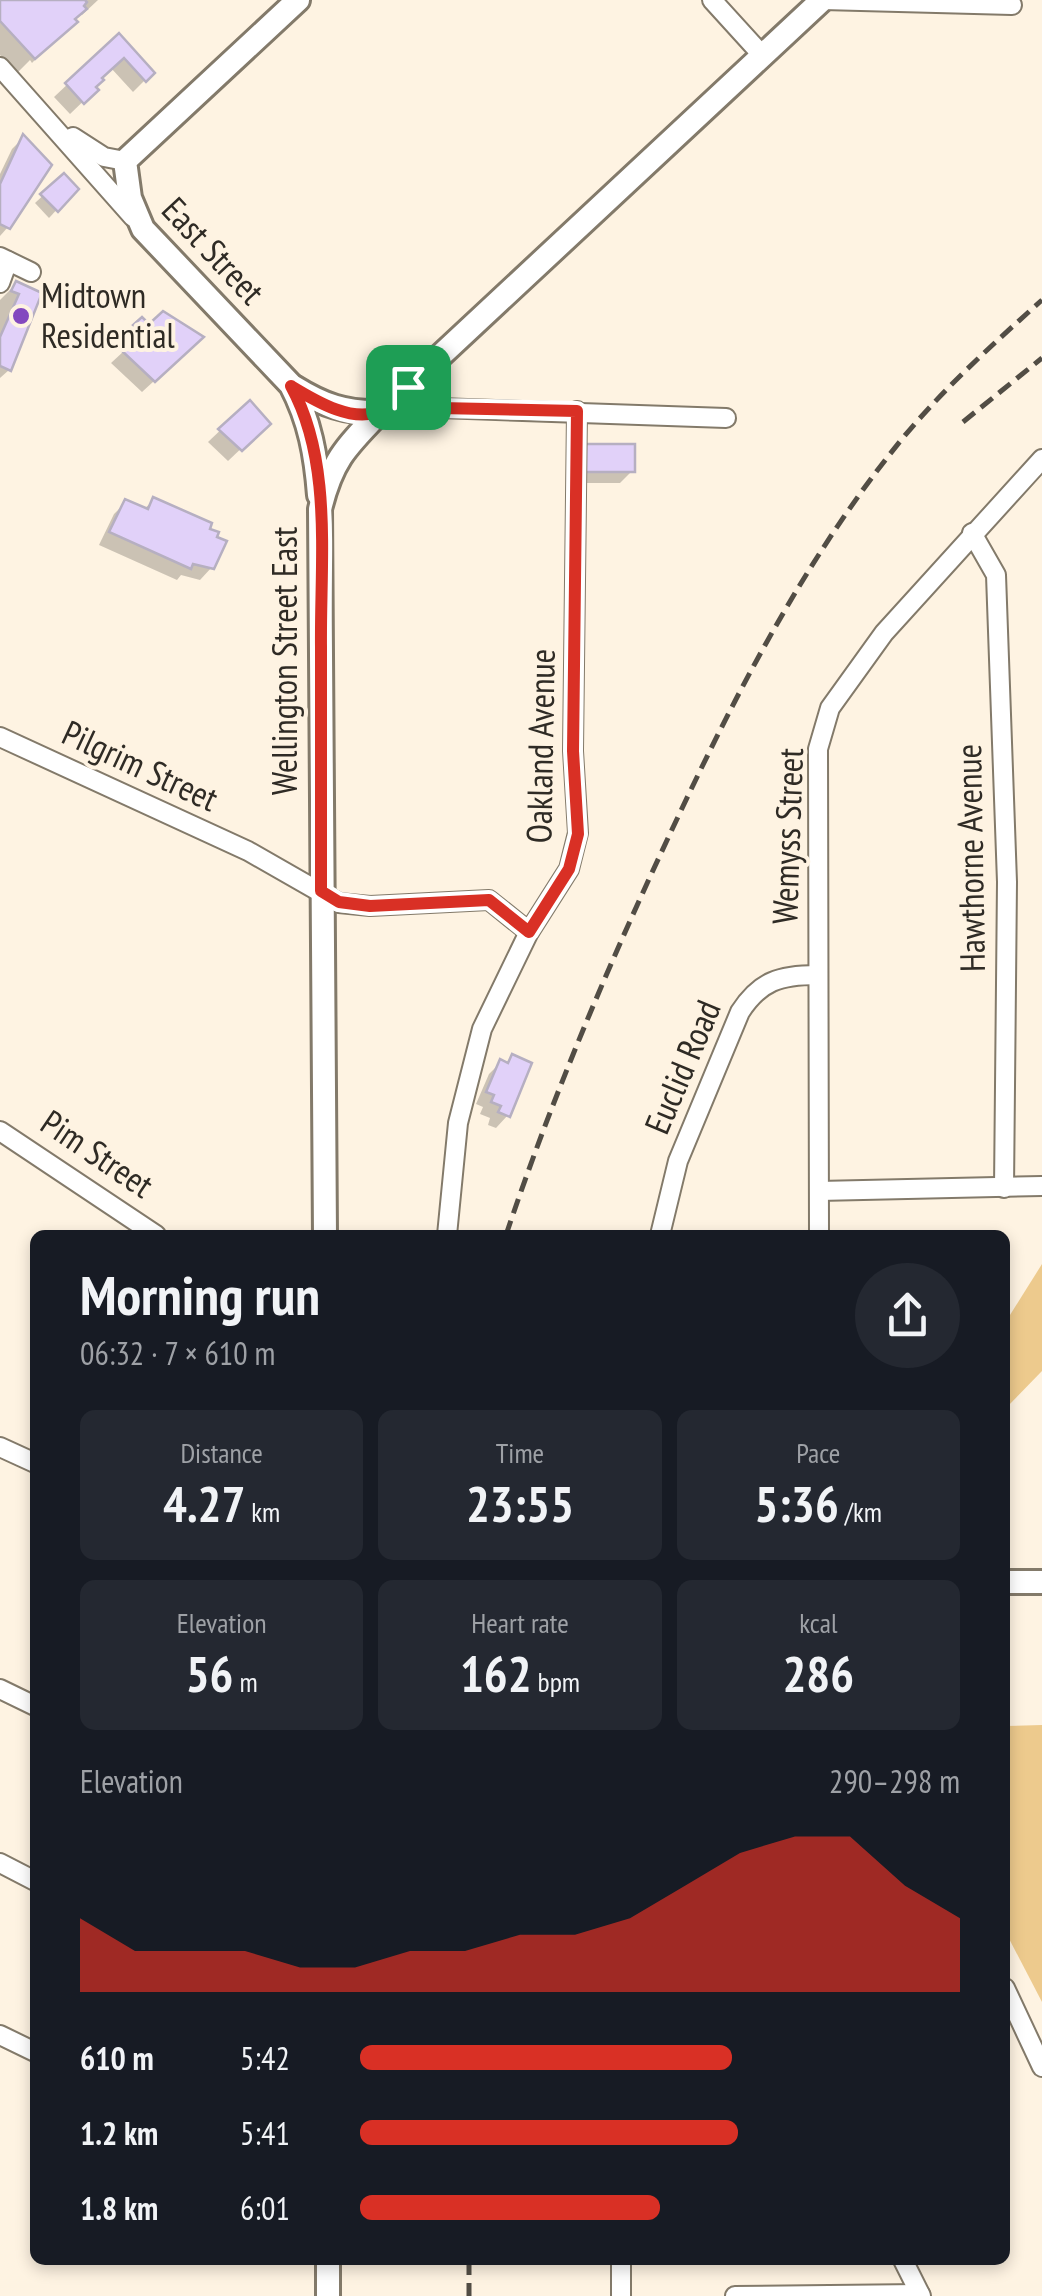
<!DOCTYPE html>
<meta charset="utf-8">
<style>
body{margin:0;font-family:"PT Sans Narrow",sans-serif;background:#242831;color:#f1f3f6;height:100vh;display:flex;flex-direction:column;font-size:38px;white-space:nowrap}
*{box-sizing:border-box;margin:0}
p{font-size:32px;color:#9ea1a6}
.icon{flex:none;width:55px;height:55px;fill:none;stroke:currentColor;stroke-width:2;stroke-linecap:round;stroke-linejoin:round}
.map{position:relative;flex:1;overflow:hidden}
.panel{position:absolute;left:30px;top:1230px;width:980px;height:1035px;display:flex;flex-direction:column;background:#171b24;border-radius:15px;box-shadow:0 5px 15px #0003}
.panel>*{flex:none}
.pin{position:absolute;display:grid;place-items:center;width:85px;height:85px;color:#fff;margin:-42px;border-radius:20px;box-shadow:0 5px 15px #0006}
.round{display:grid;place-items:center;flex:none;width:105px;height:105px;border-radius:52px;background:#242831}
.overview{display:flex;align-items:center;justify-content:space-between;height:170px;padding:0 50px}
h1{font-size:55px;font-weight:700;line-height:75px}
.metrics{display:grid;grid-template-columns:repeat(3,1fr);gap:15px;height:170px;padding:10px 50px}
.metrics div{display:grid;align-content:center;border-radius:15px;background:#242831;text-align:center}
.metrics b{font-size:50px;font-weight:700}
.metrics small{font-size:28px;font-weight:400}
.metrics p{font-size:28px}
.chart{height:280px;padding:20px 50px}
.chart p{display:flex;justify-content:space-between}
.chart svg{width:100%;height:180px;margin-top:10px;fill:#d93025;opacity:.7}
ul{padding:0 50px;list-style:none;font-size:32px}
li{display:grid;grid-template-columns:160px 120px 1fr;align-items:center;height:75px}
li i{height:25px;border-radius:12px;background:#d93025}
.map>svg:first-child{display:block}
</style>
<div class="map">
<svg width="1042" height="2296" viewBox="0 0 1042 2296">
<rect width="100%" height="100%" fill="#fef3e2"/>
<g fill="#edca8d">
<polygon points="1042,1264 1042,1371 1005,1409 1005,1323"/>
<polygon points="1042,1725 1042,2002 1005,1931 1005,1726"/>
</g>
<g fill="#0003">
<polygon points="0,0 98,0 82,15 80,13 32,63 30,60 17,73 0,55"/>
<polygon points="119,36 152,73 133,92 111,68 93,87 95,90 70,114 54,97"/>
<polygon points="23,138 8,227 0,236 0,174 12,149"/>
<polygon points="64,176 76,189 49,218 35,203"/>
<polygon points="16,284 39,294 9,370 0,378 0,300"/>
<polygon points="142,320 189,349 142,392 111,363 124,351 121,348 127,343 123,339"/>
<polygon points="249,403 267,424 228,461 208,442"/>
<polygon points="573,459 632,471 620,483 574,483"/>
<polygon points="154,500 207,530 212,567 200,580 181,575 177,580 99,545 114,514 126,502 143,510"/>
<polygon points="512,1057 508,1115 496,1128 488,1125 490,1118 480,1114 483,1107 476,1104 489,1074 501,1062 505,1064"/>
</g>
<g fill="#e1d1f9" stroke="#b6afc1" stroke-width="2.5">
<polygon points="0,0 85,0 87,2 84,6 87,9 75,19 78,22 35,59 0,21"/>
<polygon points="119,33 155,73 146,82 124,58 102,78 104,80 96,87 99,90 84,104 65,83"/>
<polygon points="23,134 52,165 10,229 0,224 0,184"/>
<polygon points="64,173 79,189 58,212 40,194"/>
<polygon points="16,281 42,293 11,371 0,366 0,337 19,294 11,291"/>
<polygon points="163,311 204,337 155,382 121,350 134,337 131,335 137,329 133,325 142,317 149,324"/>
<polygon points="250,400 271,424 242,451 218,429"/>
<polygon points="584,444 635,444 635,472 585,472"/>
<polygon points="153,497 212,523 210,529 219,532 217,537 227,541 214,569 193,564 191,569 109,532 125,499 148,509"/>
<polygon points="512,1054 532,1063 510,1117 498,1112 501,1106 491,1102 494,1095 486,1092 500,1059 508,1063"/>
</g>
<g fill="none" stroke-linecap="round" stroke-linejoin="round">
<defs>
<g id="minor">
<polyline points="712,0 762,55"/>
<polyline points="823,0 1012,5"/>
<polyline points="0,67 133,217"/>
<polyline points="73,137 104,157 125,161"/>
<polyline points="0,257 31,272"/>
<polyline points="0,283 8,261"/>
<polyline points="409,387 423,404 439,408 726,418"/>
<polyline points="972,533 996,575 1007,882 1004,1188"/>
<polyline points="0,737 248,851 339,903 370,906 489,900 529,932"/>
<polyline points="0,1131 156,1235"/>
<polyline points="819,1191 1042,1186"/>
<polyline points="447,1235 458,1123 482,1029 529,932 569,869 578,833 573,751 577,411"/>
<path d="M660,1235L678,1161L740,1012C760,981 780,975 817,975"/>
<polyline points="819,1235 818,749 830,708 884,633 1042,459"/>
<polyline points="0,1447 35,1463"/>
<polyline points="0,1689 35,1706"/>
<polyline points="0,1863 35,1881"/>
<polyline points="1005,1988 1042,2067"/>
<polyline points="0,2035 35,2052"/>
<polyline points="621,2260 621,2296"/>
<polyline points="903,2260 921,2296"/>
<polyline points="735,2296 920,2294"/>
</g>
<g id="major">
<path d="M298,0L125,161L130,198L143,229L291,385C310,421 316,456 319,495"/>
<path d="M294,387C323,405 345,413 380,412"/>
<path d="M325,1235L320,509C332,460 346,447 380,412L822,0"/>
<polyline points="1005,1582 1042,1582"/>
<polyline points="328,2260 328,2296"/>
</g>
</defs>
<use href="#minor" stroke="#837a6a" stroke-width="22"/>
<use href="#major" stroke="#837a6a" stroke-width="28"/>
<use href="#minor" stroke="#fff" stroke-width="18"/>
<use href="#major" stroke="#fff" stroke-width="22"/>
<g stroke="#524d45" stroke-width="5" stroke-dasharray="15 8" stroke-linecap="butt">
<polyline points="963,422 1042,358"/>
<path d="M506,1235C552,1098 608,966 669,836C734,697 805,558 902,439C944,388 993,344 1042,300"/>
<polyline points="469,2260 469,2296"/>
</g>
</g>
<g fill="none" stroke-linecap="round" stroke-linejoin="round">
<defs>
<path id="route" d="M291,386C314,400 356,426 383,409C392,403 400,394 408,387L423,404L440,408L577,411L573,751L578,834L569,869L529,932L489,900L370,906L339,902L321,891C321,810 321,728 321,647C320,562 333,462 291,386Z"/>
</defs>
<use href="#route" stroke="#fff" stroke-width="20"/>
<use href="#route" stroke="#d93025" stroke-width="12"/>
</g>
<circle fill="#8348bf" stroke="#fef3e2" stroke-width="4" cx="21" cy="316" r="10"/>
<g text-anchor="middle" stroke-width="8" stroke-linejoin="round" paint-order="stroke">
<g font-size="35" fill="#2f2b25" stroke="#fef3e2">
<text transform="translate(213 251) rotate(47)" y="12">East Street</text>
<text transform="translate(285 661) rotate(-90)" y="12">Wellington Street East</text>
<text transform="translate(541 746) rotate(-89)" y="12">Oakland Avenue</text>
<text transform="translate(140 766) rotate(25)" y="12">Pilgrim Street</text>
<text transform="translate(788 836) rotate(-88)" y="12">Wemyss Street</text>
<text transform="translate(971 858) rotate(-91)" y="12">Hawthorne Avenue</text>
<text transform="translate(683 1067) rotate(-67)" y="12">Euclid Road</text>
<text transform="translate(97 1154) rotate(34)" y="12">Pim Street</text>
</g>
<g font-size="35" fill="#2f2b25" stroke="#fef3e2" text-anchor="start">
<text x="41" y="308">Midtown<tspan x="41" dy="40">Residential</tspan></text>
</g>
</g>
</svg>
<div class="pin" style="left:408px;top:387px;background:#1e9e55"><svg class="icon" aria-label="arrive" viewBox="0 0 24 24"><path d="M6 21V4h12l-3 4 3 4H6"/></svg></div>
<section class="panel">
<div class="overview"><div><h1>Morning run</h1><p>06:32 · 7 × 610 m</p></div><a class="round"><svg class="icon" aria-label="share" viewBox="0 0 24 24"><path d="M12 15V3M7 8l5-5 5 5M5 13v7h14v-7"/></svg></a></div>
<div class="metrics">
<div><p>Distance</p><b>4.27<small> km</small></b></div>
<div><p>Time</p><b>23:55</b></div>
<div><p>Pace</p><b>5:36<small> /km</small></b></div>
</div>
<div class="metrics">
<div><p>Elevation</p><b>56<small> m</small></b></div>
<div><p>Heart rate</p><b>162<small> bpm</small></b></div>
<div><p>kcal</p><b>286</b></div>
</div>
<div class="chart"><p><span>Elevation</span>290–298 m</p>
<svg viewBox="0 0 160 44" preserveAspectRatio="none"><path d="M0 44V26L10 34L20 34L30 34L40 38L50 38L60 34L70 34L80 30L90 30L100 26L110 18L120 10L130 6L140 6L150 18L160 26V44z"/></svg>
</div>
<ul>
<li><b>610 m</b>5:42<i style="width:62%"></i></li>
<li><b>1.2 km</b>5:41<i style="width:63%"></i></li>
<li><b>1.8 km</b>6:01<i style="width:50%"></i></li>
</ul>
</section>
</div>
